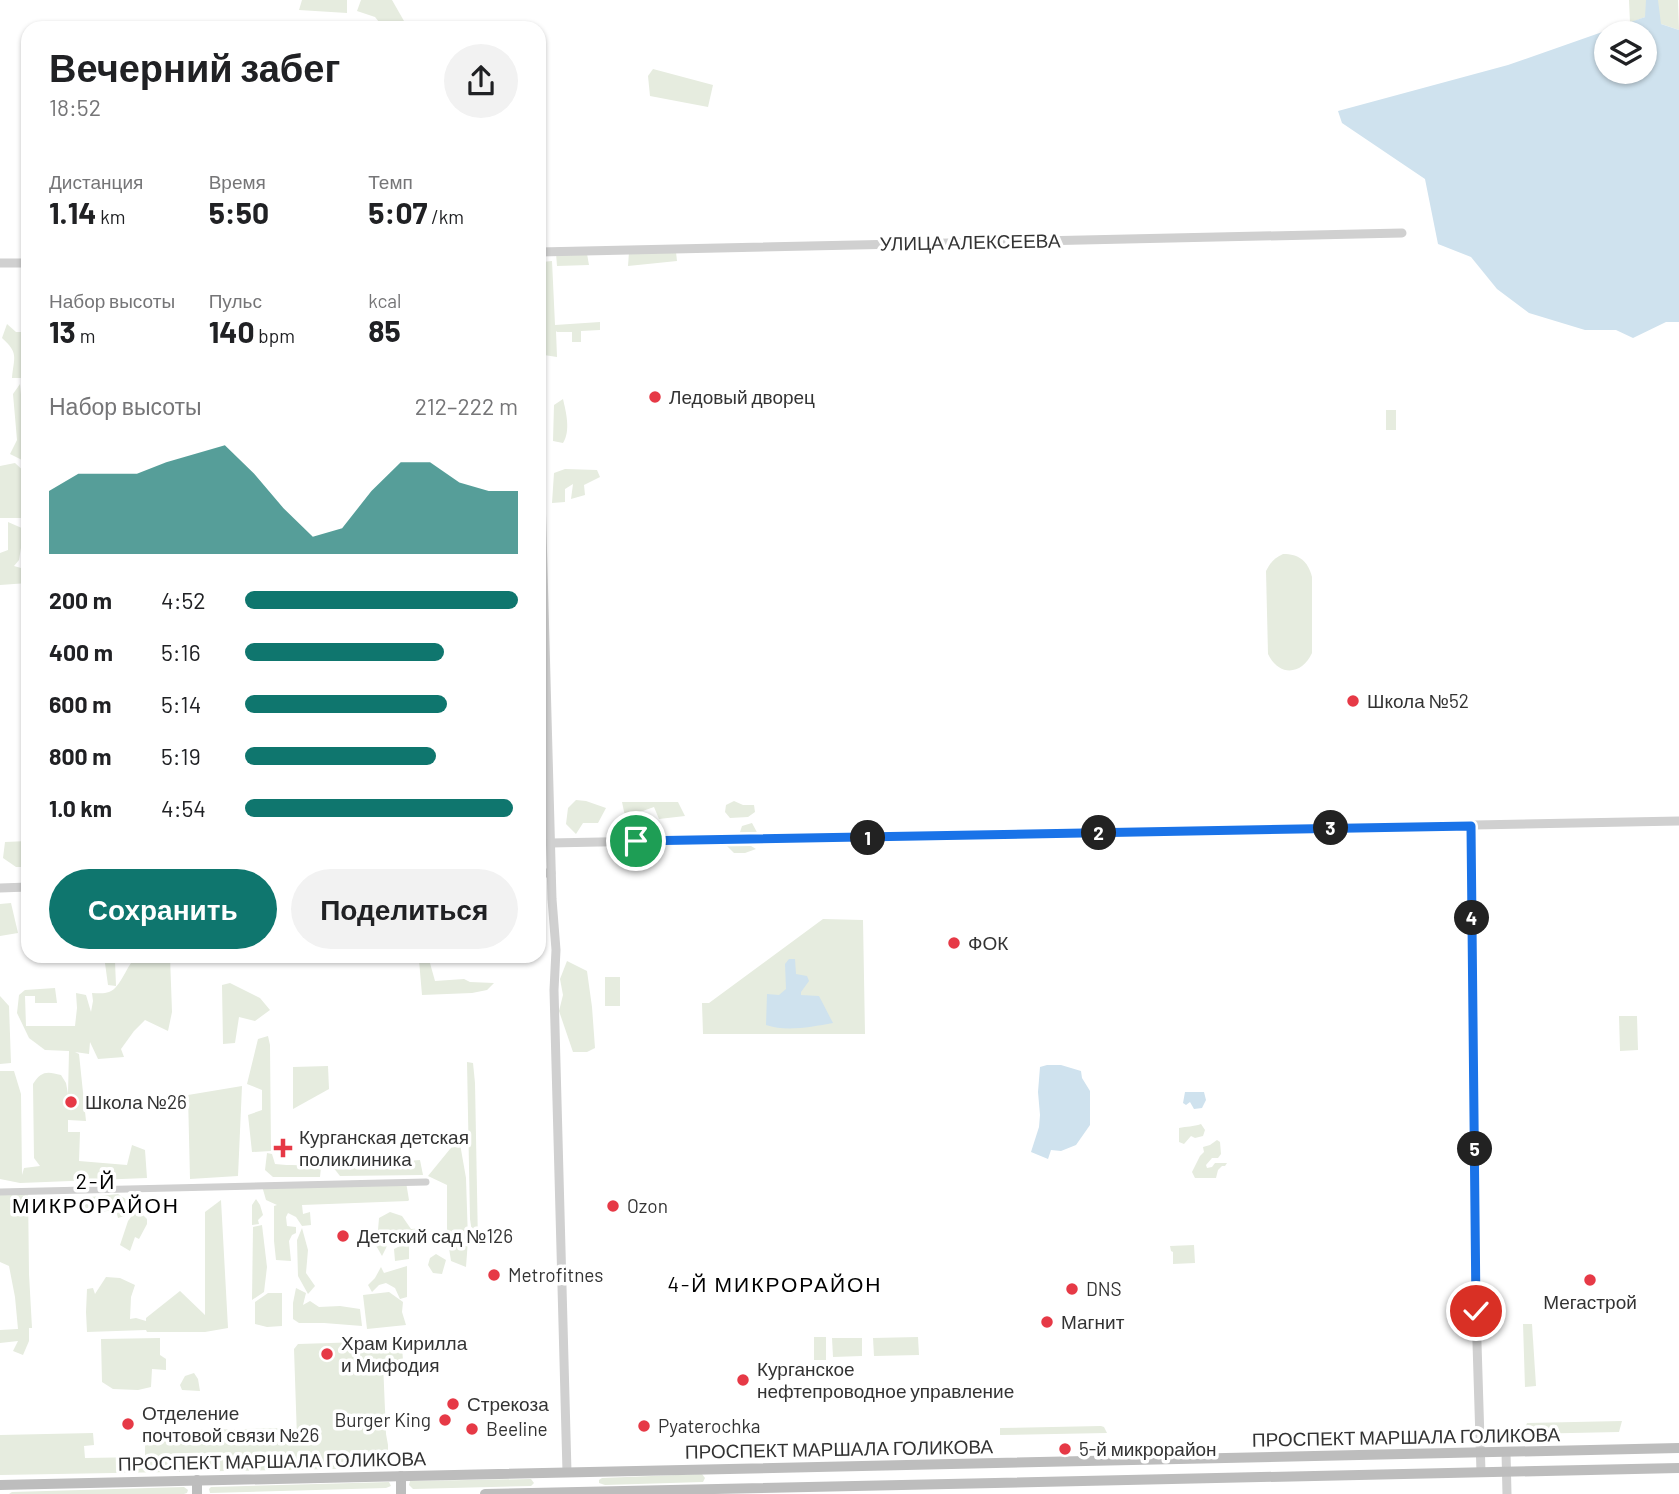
<!DOCTYPE html>
<html lang="ru">
<meta charset="utf-8">
<style>
body{margin:0;font-family:Barlow,sans-serif;background:#f2f2f2;color:#202124;height:100vh;display:flex;flex-direction:column;font-size:26px;white-space:nowrap}
*{box-sizing:border-box;margin:0}
p{font-size:23px;color:#757577}
.icon{flex:none;width:38px;height:38px;fill:none;stroke:currentColor;stroke-width:2;stroke-linecap:round;stroke-linejoin:round}
.map{position:relative;flex:1;overflow:hidden}
.details{position:absolute;left:21px;top:21px;width:525px;height:942px;display:flex;flex-direction:column;background:#fff;border-radius:21px;box-shadow:0 2px 5px #0004}
.details>*{flex:none}
.fabs{position:absolute;left:1594px;top:21px;display:grid;gap:14px}
.fabs a{display:grid;place-items:center;width:63px;height:63px;border-radius:50%;background:#fff;box-shadow:0 2px 5px #0004;font-size:35px}
.pin{position:absolute;display:grid;place-items:center;width:60px;height:60px;color:#fff;margin:-30px;border:4px solid #fff;border-radius:50%;box-shadow:0 2px 7px #0007}
.km{position:absolute;width:35px;height:35px;margin:-18px;border-radius:50%;background:#222;color:#fff;font-size:19px;line-height:35px;text-align:center}
.round{display:grid;place-items:center;flex:none;width:74px;height:74px;border-radius:37px;background:#f2f2f2}
.head{display:flex;align-items:center;justify-content:space-between;height:119px;padding:0 28px}
h1{font-size:38px;font-weight:700;line-height:52px}
.metrics{display:grid;grid-template-columns:repeat(3,1fr);gap:10px;height:119px;padding:7px 28px}
.metrics div{display:grid;align-content:center}
.metrics b{font-size:30px;font-weight:700}
.metrics small{font-size:19px;font-weight:400}
.metrics p{font-size:19px}
.chart{height:196px;padding:14px 28px}
.chart p{display:flex;justify-content:space-between}
.chart svg{width:100%;height:126px;margin-top:7px;fill:#0f766e;opacity:.7}
.action{display:flex;gap:14px;margin-top:auto;padding:14px 28px}
.action a{flex:1;height:80px;border-radius:42px;background:#0f766e;color:#fff;font-size:28px;font-weight:700;line-height:80px;text-align:center}
.action a+a{background:#f2f2f2;color:#202124}
ul{padding:0 28px;list-style:none;font-size:23px}
li{display:grid;grid-template-columns:112px 84px 1fr;align-items:center;height:52px}
li i{height:18px;border-radius:9px;background:#0f766e}
.map>svg:first-child{display:block}
</style>
<div class="map">
<svg width="1679" height="1494" viewBox="0 0 1679 1494">
<rect width="100%" height="100%" fill="#fff"/>
<g fill="#e6ecdf">
<polygon points="302,0 347,0 347,13 299,10"/>
<polygon points="361,0 392,0 408,28 384,28 375,17 357,11"/>
<polygon points="1629,0 1678,0 1679,30 1661,24 1645,17 1630,23"/>
<polygon points="653,69 713,85 708,107 650,96 648,76"/>
<polygon points="629,252 676,252 677,261 628,266"/>
<polygon points="556,253 587,254 589,265 557,266"/>
<polygon points="552,261 555,325 600,322 600,330 581,331 581,342 572,342 572,332 557,332 556,331 557,357 544,355 542,262"/>
<path d="M7,324L16,332H28V378H12C14,357 19,353 2,338Z"/>
<polygon points="20,384 25,437 28,439 28,463 10,454 17,440 13,394"/>
<path d="M563,399C566,412 571,431 563,443L553,441L554,405Z"/>
<rect x="1386" y="410" width="10" height="20"/>
<polygon points="15,463 28,475 28,491 24,518 0,518 0,466"/>
<polygon points="565,469 597,470 600,477 584,485 585,495 571,499 573,484 565,489 565,502 552,503 554,473"/>
<polygon points="8,522 24,529 19,560 14,566 28,570 28,583 0,585 0,553 8,550"/>
<path d="M1283,554C1299,554 1308,561 1312,577V653C1302,675 1279,677 1268,654L1266,571C1270,563 1274,558 1283,554Z"/>
<polygon points="576,800 586,801 606,808 598,823 583,823 576,834 566,824 568,808"/>
<polygon points="734,801 743,805 754,805 755,812 748,817 730,818 725,812 726,805"/>
<polygon points="622,802 678,802 685,816 659,819 654,807 637,813 626,821"/>
<polygon points="752,823 760,838 746,843 756,849 745,853 734,853 726,845 737,841 742,826"/>
<polygon points="28,841 28,867 16,867 3,858 5,842"/>
<polygon points="11,903 18,933 0,936 0,904"/>
<polygon points="823,919 863,920 865,1034 703,1034 702,1003 709,1003"/>
<polygon points="104,956 125,957 115,961 116,986 108,985"/>
<path d="M137,956H170L172,1012L168,1031L145,1020L134,1031L121,1049L124,1057L98,1059L90,1042L89,1054L75,1052L79,1054L86,1121L68,1120V1132H80L79,1161L127,1165L132,1145L145,1150L147,1178L20,1183L0,1179V1071H14L21,1094L22,1175L24,1168L40,1166L34,1158L33,1084C41,1071 47,1071 61,1075L66,1083L68,1094L69,1051L45,1050L29,1038L17,1013L19,995L25,990L55,988L57,1003H35V996H25L26,1026H75L77,1008L76,993L86,995L91,1012L93,1001L92,993C97,993 104,994 109,992C121,988 127,964 137,956Z"/>
<polygon points="428,956 435,981 464,979 470,982 494,983 487,990 472,993 422,995 419,960"/>
<polygon points="567,961 587,971 592,1007 595,1048 587,1052 573,1052 559,1011 563,995 560,979"/>
<rect x="605" y="977" width="15" height="29"/>
<polygon points="230,983 260,998 270,1010 255,1021 239,1017 235,1043 223,1044 222,985"/>
<polygon points="0,996 9,1006 11,1063 0,1064"/>
<polygon points="1619,1016 1637,1016 1638,1050 1620,1051"/>
<polygon points="268,1036 270,1045 271,1151 252,1152 248,1115 262,1110 262,1090 247,1084 258,1039"/>
<polygon points="467,1062 473,1063 475,1083 478,1244 474,1246 470,1219"/>
<polygon points="328,1066 329,1089 293,1109 293,1067"/>
<polygon points="242,1086 238,1176 190,1179 188,1095"/>
<path d="M1201,1124L1205,1130L1203,1136L1195,1138L1191,1136L1184,1144L1179,1142V1128C1187,1126 1193,1127 1201,1124Z"/>
<polygon points="459,1138 466,1178 468,1240 466,1267 451,1261 447,1235 447,1185 428,1176"/>
<polygon points="1217,1140 1220,1142 1221,1154 1218,1158 1212,1158 1206,1165 1207,1168 1212,1167 1215,1163 1227,1163 1225,1166 1222,1166 1218,1170 1216,1178 1195,1178 1192,1172 1200,1156 1204,1152 1203,1147 1210,1145"/>
<path d="M267,1153L272,1154L275,1164C290,1166 306,1164 321,1167L320,1177H273L265,1170Z"/>
<polygon points="420,1160 423,1175 340,1176 333,1167"/>
<polygon points="406,1182 409,1200 408,1201 302,1205 303,1214 310,1212 311,1225 302,1226 296,1217 288,1213 286,1217 287,1226 296,1227 296,1233 292,1235 289,1241 291,1261 276,1260 274,1241 274,1206 277,1205 266,1200 262,1186"/>
<polygon points="28,1189 29,1274 32,1328 29,1328 29,1341 23,1355 13,1351 18,1341 0,1343 0,1330 18,1329 15,1297 9,1266 0,1262 0,1193"/>
<polygon points="118,1194 127,1200 128,1215 118,1218 116,1210 99,1212 90,1209 86,1217 82,1198"/>
<polygon points="256,1199 260,1205 263,1215 258,1220 259,1224 252,1225 252,1205"/>
<polygon points="221,1200 228,1328 205,1332 147,1332 146,1330 87,1332 86,1312 87,1289 93,1288 95,1294 106,1277 120,1278 135,1285 131,1297 130,1319 136,1318 146,1321 146,1318 180,1291 205,1315 205,1212"/>
<polygon points="137,1209 147,1219 147,1224 139,1239 135,1237 130,1251 120,1245 128,1221"/>
<polygon points="390,1212 402,1216 411,1229 426,1228 426,1243 409,1241 409,1259 395,1261 394,1249 400,1246 392,1238 389,1239 386,1248 382,1256 374,1242 378,1230 379,1218"/>
<polygon points="262,1225 267,1267 264,1292 252,1300 253,1227"/>
<polygon points="302,1228 308,1250 306,1273 315,1286 308,1294 298,1276 297,1240"/>
<polygon points="1194,1245 1195,1263 1173,1264 1173,1252 1171,1251 1170,1246"/>
<polygon points="436,1254 446,1260 442,1274 433,1273 428,1265 430,1258"/>
<polygon points="407,1266 407,1297 400,1299 395,1288 386,1283 379,1285 372,1292 368,1285 375,1278 381,1267 384,1273"/>
<polygon points="296,1288 306,1293 303,1305 310,1301 319,1307 340,1306 360,1309 362,1326 324,1323 299,1323 293,1319 293,1303"/>
<polygon points="389,1292 403,1302 402,1312 406,1325 367,1329 363,1295"/>
<polygon points="268,1293 282,1293 282,1326 267,1327 255,1324 255,1302"/>
<polygon points="1523,1324 1532,1324 1536,1386 1525,1387"/>
<rect x="814" y="1337" width="12" height="23"/>
<polygon points="918,1337 919,1355 874,1356 873,1338"/>
<polygon points="160,1338 160,1355 166,1359 166,1370 152,1369 151,1387 138,1390 113,1389 102,1382 101,1339"/>
<polygon points="832,1338 862,1338 862,1356 833,1357"/>
<polygon points="394,1341 402,1346 403,1361 383,1362 386,1434 388,1445 388,1468 0,1475 0,1435 93,1433 94,1445 84,1446 85,1458 145,1457 145,1431 286,1428 287,1439 297,1438 294,1349 298,1344"/>
<polygon points="194,1373 198,1379 200,1391 182,1390 180,1385 185,1376"/>
<polygon points="1622,1421 1619,1432 1523,1434 1527,1423"/>
<polygon points="1101,1426 1104,1427 1107,1433 1000,1435 1000,1428"/>
<polygon points="702,1474 705,1478 703,1482 605,1485 599,1483 599,1480 602,1478"/>
<polygon points="531,1479 534,1483 531,1486 413,1489 409,1485 410,1481 413,1481"/>
<polygon points="389,1482 391,1486 386,1488 210,1493 209,1489 211,1487"/>
<polygon points="184,1487 188,1490 187,1493 184,1494 9,1494 12,1492"/>
</g>
<g fill="#cfe2ee" fill-rule="evenodd">
<path d="M1646,0H1658L1661,24L1679,30V322H1666L1633,338L1616,330H1585L1529,313L1497,289L1471,257L1438,244L1425,179L1342,123L1338,111L1508,65L1645,17ZM1645,33V72H1606V33Z"/>
<path d="M789,959H795L796,974L807,976L809,981L801,992V995L819,996L833,1023C811,1027 786,1032 766,1025L767,994L779,995L786,989L785,964Z"/>
<polygon points="1047,1065 1061,1065 1081,1071 1082,1078 1090,1091 1090,1125 1076,1145 1061,1151 1051,1150 1048,1159 1031,1152 1039,1127 1040,1115 1038,1092 1040,1067"/>
<polygon points="1185,1092 1204,1092 1206,1100 1202,1108 1194,1109 1190,1102 1186,1105 1183,1103"/>
</g>
<g fill="none" stroke-linecap="round" stroke-linejoin="round">
<polyline stroke="#d0d0d0" stroke-width="7" points="0,1192 426,1182"/>
<g stroke="#d0d0d0" stroke-width="9">
<path d="M539,252C826,243 1114,240 1402,233"/>
<polyline points="0,263 28,263"/>
<polyline points="539,422 552,899 556,950 554,990 567,1472"/>
<polyline points="1471,826 1476,1311 1481,1472"/>
<polyline points="550,843 1679,821"/>
<polyline points="539,873 551,873"/>
<polyline points="0,888 28,887"/>
<polyline points="1506,1452 1507,1494"/>
</g>
<g stroke="#bdbdbd" stroke-width="10">
<polyline points="401,1476 401,1494"/>
<polyline points="197,1480 197,1494"/>
<polyline points="0,1485 1679,1448"/>
<polyline points="485,1494 1679,1468"/>
</g>
</g>
<g fill="none" stroke-linecap="round" stroke-linejoin="round">
<defs>
<polyline id="route" points="636,841 1471,826 1476,1311"/>
</defs>
<use href="#route" stroke="#fff" stroke-width="14"/>
<use href="#route" stroke="#1a73e8" stroke-width="9"/>
</g>
<g fill="#e63946" stroke="#fff" stroke-width="2.5">
<circle cx="655" cy="397" r="7"/>
<circle cx="1353" cy="701" r="7"/>
<circle cx="954" cy="943" r="7"/>
<circle cx="71" cy="1102" r="7"/>
<path d="M279.5 1137.5h7v7h7v7h-7v7h-7v-7h-7v-7h7z"/>
<circle cx="613" cy="1206" r="7"/>
<circle cx="343" cy="1236" r="7"/>
<circle cx="494" cy="1275" r="7"/>
<circle cx="1590" cy="1280" r="7"/>
<circle cx="1072" cy="1289" r="7"/>
<circle cx="1047" cy="1322" r="7"/>
<circle cx="327" cy="1354" r="7"/>
<circle cx="743" cy="1380" r="7"/>
<circle cx="453" cy="1404" r="7"/>
<circle cx="445" cy="1420" r="7"/>
<circle cx="128" cy="1424" r="7"/>
<circle cx="644" cy="1426" r="7"/>
<circle cx="472" cy="1429" r="7"/>
<circle cx="1065" cy="1449" r="7"/>
</g>
<g text-anchor="middle" stroke-width="7" stroke-linejoin="round" paint-order="stroke">
<g font-size="19" fill="#333" stroke="#fff">
<text transform="translate(970 242) rotate(-1)" y="7">УЛИЦА АЛЕКСЕЕВА</text>
<text transform="translate(1406 1437) rotate(-1)" y="7">ПРОСПЕКТ МАРШАЛА ГОЛИКОВА</text>
<text transform="translate(839 1449) rotate(-1)" y="7">ПРОСПЕКТ МАРШАЛА ГОЛИКОВА</text>
<text transform="translate(272 1461) rotate(-1)" y="7">ПРОСПЕКТ МАРШАЛА ГОЛИКОВА</text>
</g>
<g font-size="19" fill="#333" stroke="#fff" text-anchor="start">
<text x="669" y="404">Ледовый дворец</text>
<text x="1367" y="708">Школа №52</text>
<text x="968" y="950">ФОК</text>
<text x="85" y="1109">Школа №26</text>
<text x="299" y="1144">Курганская детская<tspan x="299" dy="22">поликлиника</tspan></text>
<text x="627" y="1213">Ozon</text>
<text x="357" y="1243">Детский сад №126</text>
<text x="508" y="1282">Metrofitnes</text>
<text x="1086" y="1296">DNS</text>
<text x="1590" y="1309" text-anchor="middle">Мегастрой</text>
<text x="1061" y="1329">Магнит</text>
<text x="341" y="1350">Храм Кирилла<tspan x="341" dy="22">и Мифодия</tspan></text>
<text x="757" y="1376">Курганское<tspan x="757" dy="22">нефтепроводное управление</tspan></text>
<text x="467" y="1411">Стрекоза</text>
<text x="142" y="1420">Отделение<tspan x="142" dy="22">почтовой связи №26</tspan></text>
<text x="431" y="1427" text-anchor="end">Burger King</text>
<text x="658" y="1433">Pyaterochka</text>
<text x="486" y="1436">Beeline</text>
<text x="1079" y="1456">5-й микрорайон</text>
</g>
<g font-size="21" letter-spacing="2" fill="#000" stroke="#fff">
<text x="96" y="1189">2-Й<tspan x="96" dy="24">МИКРОРАЙОН</tspan></text>
<text x="775" y="1292">4-Й МИКРОРАЙОН</text>
</g>
</g>
</svg>
<div class="fabs">
<a><svg class="icon" aria-label="layers" viewBox="0 0 24 24"><path d="M12 4l9 5-9 5-9-5zM3 14l9 5 9-5"/></svg></a>
</div>
<div class="pin" style="left:636px;top:841px;background:#1e9e55"><svg class="icon" aria-label="arrive" viewBox="0 0 24 24"><path d="M6 21V4h12l-3 4 3 4H6"/></svg></div>
<div class="pin" style="left:1476px;top:1311px;background:#d93025"><svg class="icon" aria-label="check" viewBox="0 0 24 24"><path d="M5 12l5 5 9-10"/></svg></div>
<b class="km" style="left:868px;top:838px">1</b>
<b class="km" style="left:1099px;top:833px">2</b>
<b class="km" style="left:1331px;top:828px">3</b>
<b class="km" style="left:1472px;top:918px">4</b>
<b class="km" style="left:1475px;top:1149px">5</b>
<section class="details">
<div class="head"><div><h1>Вечерний забег</h1><p>18:52</p></div><a class="round"><svg class="icon" aria-label="share" viewBox="0 0 24 24"><path d="M12 15V3M7 8l5-5 5 5M5 13v7h14v-7"/></svg></a></div>
<div class="metrics">
<div><p>Дистанция</p><b>1.14<small> km</small></b></div>
<div><p>Время</p><b>5:50</b></div>
<div><p>Темп</p><b>5:07<small> /km</small></b></div>
</div>
<div class="metrics">
<div><p>Набор высоты</p><b>13<small> m</small></b></div>
<div><p>Пульс</p><b>140<small> bpm</small></b></div>
<div><p>kcal</p><b>85</b></div>
</div>
<div class="chart"><p><span>Набор высоты</span>212–222 m</p>
<svg viewBox="0 0 160 44" preserveAspectRatio="none"><path d="M0 44V22L10 16L20 16L30 16L40 12L50 9L60 6L70 16L80 28L90 38L100 35L110 22L120 12L130 12L140 19L150 22L160 22V44z"/></svg>
</div>
<ul>
<li><b>200 m</b>4:52<i style="width:100%"></i></li>
<li><b>400 m</b>5:16<i style="width:73%"></i></li>
<li><b>600 m</b>5:14<i style="width:74%"></i></li>
<li><b>800 m</b>5:19<i style="width:70%"></i></li>
<li><b>1.0 km</b>4:54<i style="width:98%"></i></li>
</ul>
<div class="action"><a>Сохранить</a><a>Поделиться</a></div>
</section>
</div>
